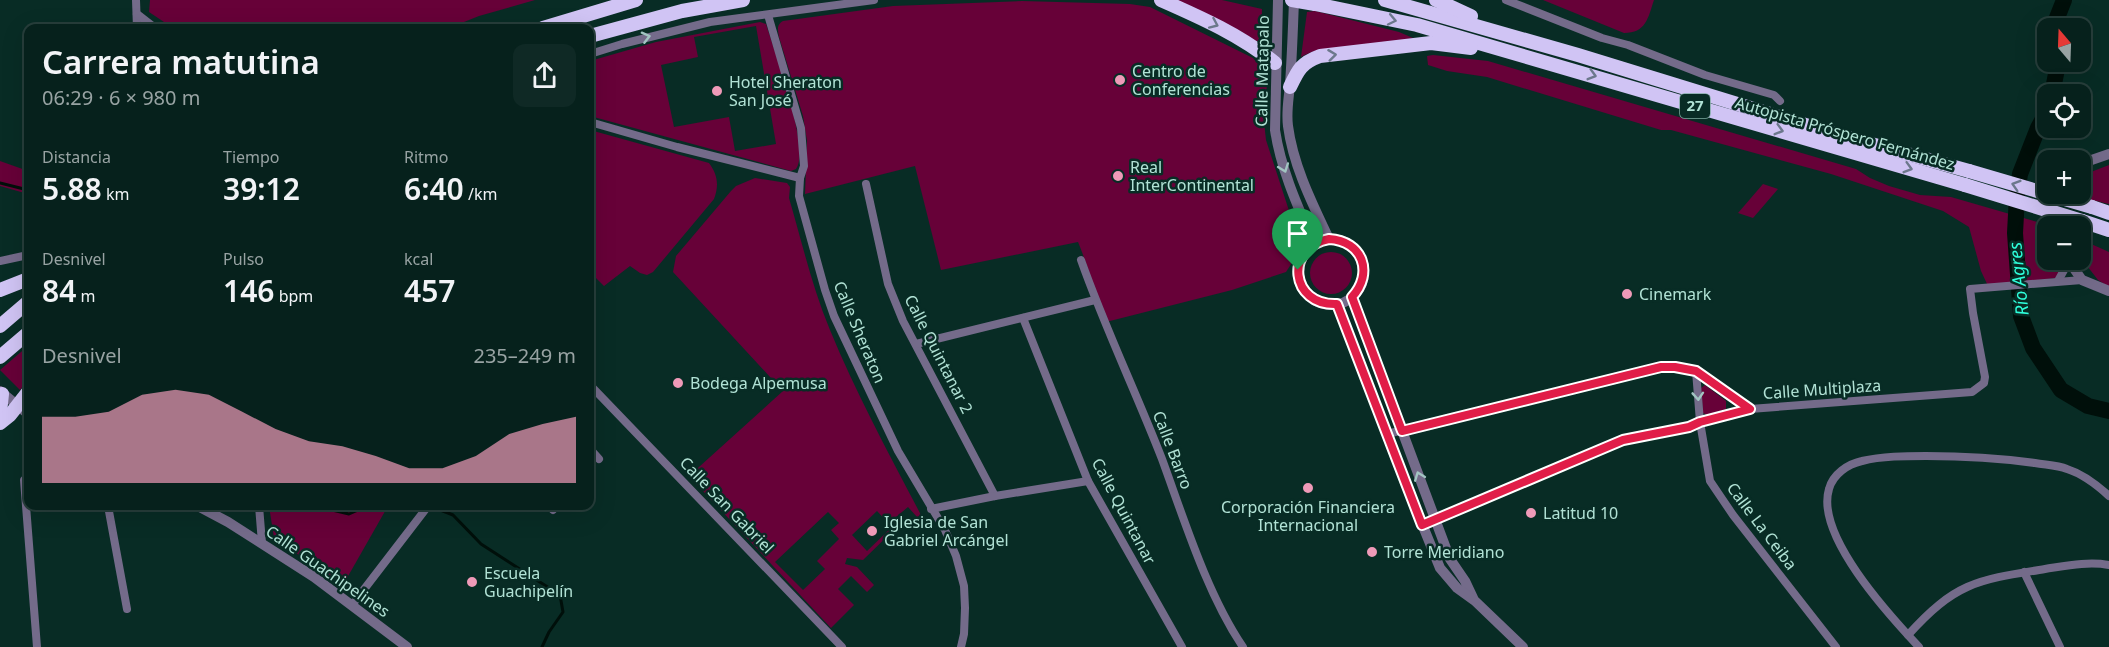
<!DOCTYPE html>
<html lang="es">
<meta charset="utf-8">
<style>
body{margin:0;font-family:"Noto Sans",sans-serif;background:#0f2925;color:#f1f3f6;height:100vh;display:flex;flex-direction:column;font-size:22px;white-space:nowrap}
*{box-sizing:border-box;margin:0}
p{font-size:20px;color:#98a3a3}
.icon{flex:none;width:33px;height:33px;fill:none;stroke:currentColor;stroke-width:2;stroke-linecap:round;stroke-linejoin:round}
.map{position:relative;flex:1;overflow:hidden}
.panel{position:absolute;left:24px;top:24px;width:570px;height:486px;display:flex;flex-direction:column;background:#06211c;border-radius:12px;box-shadow:0 6px 24px #0002,0 0 0 2px #273e3b}
.panel>*{flex:none}
.needle{width:39px;rotate:341deg}
.fabs{position:absolute;left:2037px;top:18px;display:grid;gap:12px}
.fabs a{display:grid;place-items:center;width:54px;height:54px;border-radius:12px;background:#06211c;box-shadow:0 6px 24px #0002,0 0 0 2px #273e3b;font-size:30px}
.pin{position:absolute;display:grid;place-items:center;width:51px;height:51px;color:#fff;margin:-62px -26px;border-radius:50% 50% 50% 0;rotate:-45deg;box-shadow:0 0 6px #0007}
.pin .icon{rotate:45deg}
.round{display:grid;place-items:center;flex:none;width:63px;height:63px;border-radius:12px;background:#0f2925}
.overview{display:flex;align-items:center;justify-content:space-between;height:102px;padding:0 18px}
h1{font-size:33px;font-weight:600;line-height:45px}
.stats{display:grid;grid-template-columns:repeat(3,1fr);gap:9px;height:102px;padding:6px 18px}
.stats div{display:grid;align-content:center}
.stats b{font-size:30px;font-weight:600}
.stats small{font-size:16px;font-weight:400}
.stats p{font-size:16px}
.chart{height:168px;padding:12px 18px}
.chart p{display:flex;justify-content:space-between}
.chart svg{width:100%;height:108px;margin-top:6px;fill:#ef9ab8;opacity:.7}
.map>svg:first-child{display:block}
</style>
<div class="map">
<svg width="2109" height="647" viewBox="0 0 2109 647">
<rect width="100%" height="100%" fill="#082c25"/>
<g fill="#670138" fill-rule="evenodd">
<polygon points="150,0 535,0 479,16 449,28 173,28 149,12"/>
<polygon points="1172,0 1222,0 1262,9 1261,42 1253,40 1242,32"/>
<path d="M1543,0H1654C1648,18 1646,33 1624,33Z"/>
<path d="M1022,1L1130,4L1150,7L1253,58L1267,75V86L1263,113L1266,140L1294,226L1297,255L1286,272L1232,290L1106,322C1095,295 1089,268 1078,242L941,270L915,166L805,194L807,141L803,116L779,37C778,30 776,25 783,21L893,6Z"/>
<path d="M1315,11L1399,32L1413,38C1396,41 1379,45 1361,47C1339,48 1321,46 1301,57L1307,12Z"/>
<path d="M760,22L766,24C774,50 811,149 796,169L791,171L590,116V61L656,42ZM756,26L776,144L735,151L729,117L674,127L661,65L698,57L694,37Z"/>
<polygon points="1433,55 1488,61 1856,169 1870,178 1889,186 1920,195 1951,197 2048,225 2049,226 2048,226 2048,260 2066,260 2056,278 1988,286 1981,271 1969,227 1943,211 1831,174 1671,130 1661,130 1487,77 1447,71 1428,65 1427,56"/>
<path d="M590,130L709,163C718,175 719,186 714,199L653,272L647,275L640,273L630,266L604,286L590,272Z"/>
<polygon points="0,161 28,171 28,194 0,186"/>
<polygon points="2109,165 2109,204 2066,194 2080,194 2081,181 2091,172"/>
<path d="M755,178L787,183L790,187L789,198C802,242 812,287 830,330C856,393 889,454 921,515L917,517L908,507L896,517L901,523L863,560L847,558L845,564L857,567L874,585L867,592L851,576L838,589L854,605L831,628L689,476L783,391L673,272L676,256L731,191L736,186ZM877,511L892,527L867,551L852,535ZM828,512L839,523L831,530L839,539L817,561L825,569L803,590L775,562Z"/>
<polygon points="1763,184 1778,189 1753,218 1738,213"/>
<polygon points="2080,239 2109,252 2109,287 2098,280 2081,258"/>
<circle cx="1331" cy="273" r="21"/>
<polygon points="28,346 28,379 20,390 0,370"/>
<polygon points="1705,385 1726,401 1726,409 1707,415 1703,413 1701,388"/>
<polygon points="269,506 388,506 343,585 274,538"/>
</g>
<g fill="none" stroke-linecap="round" stroke-linejoin="round">
<g stroke="#000f0a" stroke-width="3">
<polyline points="0,183 28,190"/>
<polyline points="315,506 349,514 367,506"/>
<polyline points="430,506 453,515 481,544 560,595 563,612 549,632 542,647"/>
</g>
<g stroke="#000f0a" stroke-width="16">
<polyline points="2053,28 2064,0"/>
<polyline points="2052,94 2057,69 2055,62"/>
<polyline points="2048,110 2038,128 2020,174 2017,196 2015,233 2021,316 2033,348 2061,390 2088,406 2109,411"/>
</g>
<g stroke="#746b8a" stroke-width="8">
<polyline points="136,0 137,28"/>
<polyline points="1506,0 1602,38 1628,45 1705,75 1774,95 1780,101"/>
<polyline points="137,14 155,28"/>
<polyline points="768,15 801,128 804,166 800,178 799,196 825,290 834,316 898,451 945,530 956,556 964,586 965,608 964,634 961,647"/>
<polyline points="590,54 622,44 710,22 874,0"/>
<polyline points="590,122 677,147 800,178"/>
<polyline points="866,184 888,284 903,321 995,496"/>
<path d="M1081,260C1105,328 1136,392 1162,459C1184,519 1207,594 1243,647"/>
<polyline points="0,261 28,255"/>
<polyline points="2058,281 2069,261"/>
<polyline points="1023,318 1088,481 1182,647"/>
<polyline points="916,344 1095,300"/>
<polyline points="1696,371 1700,422 1710,481 1733,515 1836,647"/>
<polyline points="590,385 842,647"/>
<polyline points="1387,434 1661,367 1675,367 1696,371 1750,409"/>
<polyline points="590,449 599,459"/>
<polyline points="28,477 24,480 37,647"/>
<polyline points="108,506 127,609"/>
<polyline points="259,506 262,543"/>
<polyline points="549,506 553,510"/>
<polyline points="931,509 995,496 1088,481"/>
<polyline points="1422,525 1623,440 1689,427 1700,422 1750,409 1972,392 1984,383 1985,377 1973,313 1970,289 2082,280"/>
<polyline points="2024,572 2060,647"/>
<polyline points="352,605 428,506"/>
<path d="M1908,635C1956,582 1977,580 2045,569C2065,566 2088,561 2109,565"/>
<path d="M1919,647C1889,615 1815,535 1829,489C1833,474 1848,464 1862,461C1882,456 1906,456 1926,456C1963,456 1999,458 2035,463C2046,465 2057,465 2067,469C2083,474 2097,485 2109,496"/>
</g>
<g stroke="#746b8a" stroke-width="10">
<path d="M1278,0L1275,130C1281,170 1298,207 1314,244"/>
<path d="M1294,0C1293,28 1292,56 1290,84C1289,98 1286,111 1288,126C1293,165 1312,203 1329,239"/>
<polyline points="2080,164 2109,154"/>
<polyline points="2053,194 2051,209 2055,226"/>
<circle cx="1331" cy="272" r="33"/>
<polyline points="2068,260 2082,280 2109,291"/>
<polyline points="1352,297 1450,559 1465,581 1473,598"/>
<polyline points="1337,304 1405,482 1440,568 1457,588 1475,601 1523,647"/>
<polyline points="0,391 28,414"/>
<polyline points="198,506 228,522 314,577 407,647"/>
</g>
<g stroke="#d0c4f4" stroke-width="14">
<path d="M1161,0C1202,18 1240,35 1275,63"/>
<polyline points="1385,0 1578,55 1835,134 1969,171"/>
<polyline points="1436,0 1471,16"/>
<polyline points="1315,4 1417,25 1965,185"/>
<polyline points="543,28 636,0"/>
<polyline points="590,36 682,11 743,0"/>
<path d="M1290,87C1298,70 1301,63 1320,56L1431,43L1471,48"/>
<polyline points="2092,207 2109,213"/>
<polyline points="2082,221 2109,230"/>
<polyline points="0,290 28,279"/>
<polyline points="0,326 28,302"/>
<polyline points="0,357 28,333"/>
<polyline points="0,413 2,394"/>
<polyline points="0,423 10,415 28,392"/>
</g>
<g stroke="#d0c4f4" stroke-width="14">
<polyline points="1292,0 1315,4"/>
<polyline points="1969,171 2092,207"/>
<polyline points="1965,185 2082,221"/>
</g>
</g>
<defs><path id="oneway-chevron" d="M-2-3.5L2.5 0L-2 3.5" fill="none" stroke-width="1.6" stroke-linecap="round" stroke-linejoin="round" transform="scale(1.5)"/></defs>
<g stroke="#6c788c">
<use href="#oneway-chevron" transform="translate(1392 20) rotate(12)"/>
<use href="#oneway-chevron" transform="translate(1214 24) rotate(24)"/>
<use href="#oneway-chevron" transform="translate(1332 55) rotate(-7)"/>
<use href="#oneway-chevron" transform="translate(1592 75) rotate(16)"/>
<use href="#oneway-chevron" transform="translate(1779 130) rotate(16)"/>
<use href="#oneway-chevron" transform="translate(1908 168) rotate(16)"/>
<use href="#oneway-chevron" transform="translate(2016 185) rotate(-163)"/>
</g>
<g stroke="#a2c4c2">
<use href="#oneway-chevron" transform="translate(646 37) rotate(-14)"/>
<use href="#oneway-chevron" transform="translate(1284 168) rotate(70)"/>
<use href="#oneway-chevron" transform="translate(1698 396) rotate(86)"/>
<use href="#oneway-chevron" transform="translate(1419 476) rotate(-111)"/>
</g>
<g fill="none" stroke-linecap="round" stroke-linejoin="round">
<defs>
<path id="route" d="M1329,239C1363,241 1374,273 1352,297L1402,431L1661,367H1675L1696,371L1750,409L1700,422L1689,427L1623,440L1422,525L1337,304C1290,306 1284,247 1329,239Z"/>
</defs>
<use href="#route" stroke="#fff" stroke-width="12"/>
<use href="#route" stroke="#e11d48" stroke-width="8"/>
</g>
<g fill="#ef9ab8" stroke="#082c25" stroke-width="2">
<circle cx="1120" cy="80" r="6"/>
<circle cx="717" cy="91" r="6"/>
<circle cx="1118" cy="176" r="6"/>
<circle cx="1627" cy="294" r="6"/>
<circle cx="678" cy="383" r="6"/>
<circle cx="1308" cy="488" r="6"/>
<circle cx="1531" cy="513" r="6"/>
<circle cx="872" cy="531" r="6"/>
<circle cx="1372" cy="552" r="6"/>
<circle cx="472" cy="582" r="6"/>
</g>
<g text-anchor="middle" stroke-width="5" stroke-linejoin="round" paint-order="stroke">
<rect fill="#082c25" stroke="#7eaba0" stroke-width="1.5" x="1680" y="94" width="30" height="24" rx="4.5"/>
<g font-size="15" font-weight="bold" fill="#b1e2d5">
<text x="1695" y="111">27</text>
</g>
<g font-size="16" fill="#b1e2d5" stroke="#082c25" text-anchor="start">
<text x="1132" y="77">Centro de<tspan x="1132" dy="18">Conferencias</tspan></text>
<text x="729" y="88">Hotel Sheraton<tspan x="729" dy="18">San José</tspan></text>
<text x="1130" y="173">Real<tspan x="1130" dy="18">InterContinental</tspan></text>
<text x="1639" y="300">Cinemark</text>
<text x="690" y="389">Bodega Alpemusa</text>
<text x="1308" y="513" text-anchor="middle">Corporación Financiera<tspan x="1308" dy="18">Internacional</tspan></text>
<text x="1543" y="519">Latitud 10</text>
<text x="884" y="528">Iglesia de San<tspan x="884" dy="18">Gabriel Arcángel</tspan></text>
<text x="1384" y="558">Torre Meridiano</text>
<text x="484" y="579">Escuela<tspan x="484" dy="18">Guachipelín</tspan></text>
</g>
<g font-size="16" fill="#b1e2d5" stroke="#082c25">
<text transform="translate(1262 71) rotate(-89)" y="6">Calle Matapalo</text>
<text transform="translate(1845 133) rotate(16)" y="6">Autopista Próspero Fernández</text>
<text transform="translate(860 332) rotate(67)" y="6">Calle Sheraton</text>
<text transform="translate(939 354) rotate(63)" y="6">Calle Quintanar 2</text>
<text transform="translate(1822 389) rotate(-4)" y="6">Calle Multiplaza</text>
<text transform="translate(1173 450) rotate(69)" y="6">Calle Barro</text>
<text transform="translate(727 505) rotate(46)" y="6">Calle San Gabriel</text>
<text transform="translate(1124 511) rotate(62)" y="6">Calle Quintanar</text>
<text transform="translate(1762 526) rotate(53)" y="6">Calle La Ceiba</text>
<text transform="translate(328 571) rotate(35)" y="6">Calle Guachipelines</text>
</g>
<g font-size="18" font-style="italic" fill="#2effdb" stroke="#082c25">
<text transform="translate(2019 279) rotate(-96)" y="6">Río Agres</text>
</g>
</g>
</svg>
<div class="fabs">
<a><svg class="needle" viewBox="-14 -14 28 28"><path d="M0-13l5 13h-10z" fill="#e53935"/><path d="M0 13l5-13h-10z" fill="#98a3a3"/></svg></a>
<a><svg class="icon" aria-label="locate" viewBox="0 0 24 24"><circle cx="12" cy="12" r="6"/><path d="M12 2v4M12 18v4M2 12h4M18 12h4"/></svg></a>
<a>+</a>
<a>−</a>
</div>
<div class="pin" style="left:1298px;top:270px;background:#1e9e55"><svg class="icon" aria-label="arrive" viewBox="0 0 24 24"><path d="M6 21V4h12l-3 4 3 4H6"/></svg></div>
<section class="panel">
<div class="overview"><div><h1>Carrera matutina</h1><p>06:29 · 6 × 980 m</p></div><a class="round"><svg class="icon" aria-label="share" viewBox="0 0 24 24"><path d="M12 15V3M7 8l5-5 5 5M5 13v7h14v-7"/></svg></a></div>
<div class="stats">
<div><p>Distancia</p><b>5.88<small> km</small></b></div>
<div><p>Tiempo</p><b>39:12</b></div>
<div><p>Ritmo</p><b>6:40<small> /km</small></b></div>
</div>
<div class="stats">
<div><p>Desnivel</p><b>84<small> m</small></b></div>
<div><p>Pulso</p><b>146<small> bpm</small></b></div>
<div><p>kcal</p><b>457</b></div>
</div>
<div class="chart"><p><span>Desnivel</span>235–249 m</p>
<svg viewBox="0 0 160 44" preserveAspectRatio="none"><path d="M0 44V17L10 17L20 15L30 8L40 6L50 8L60 15L70 22L80 27L90 29L100 33L110 38L120 38L130 33L140 24L150 20L160 17V44z"/></svg>
</div>
</section>
</div>
